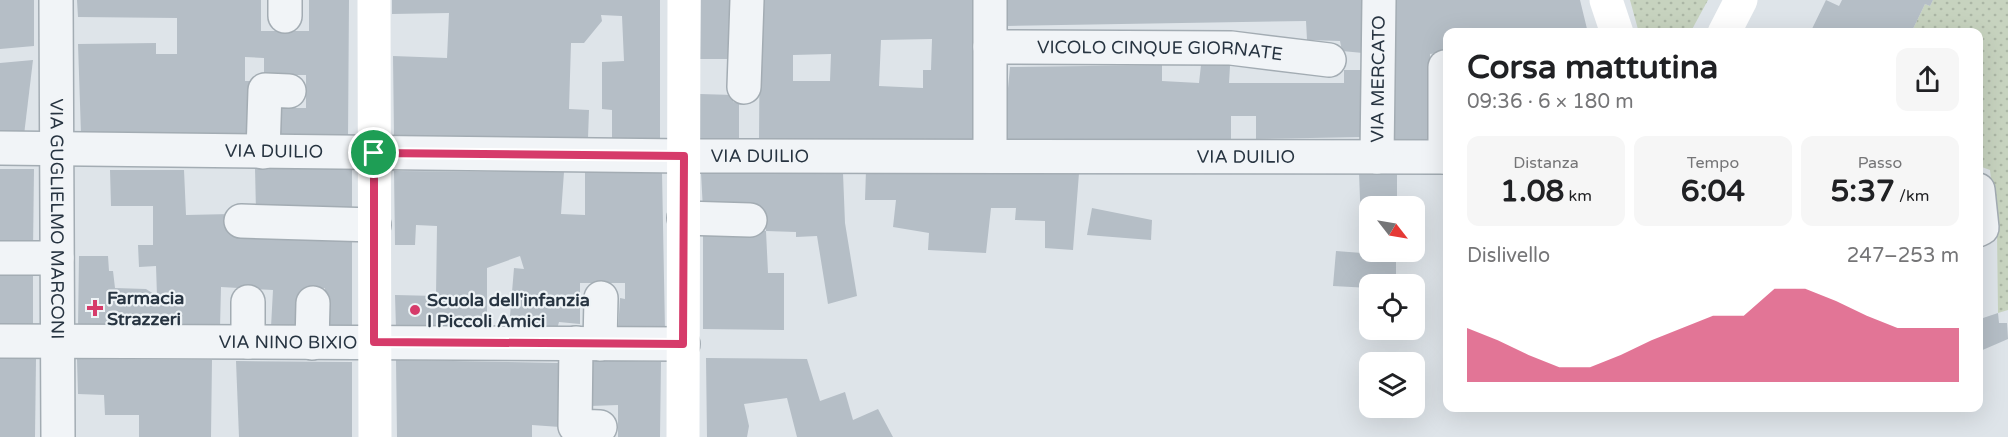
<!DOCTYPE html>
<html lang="it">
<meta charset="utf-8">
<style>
body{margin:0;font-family:"Varela Round",sans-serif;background:#f6f6f6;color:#202124;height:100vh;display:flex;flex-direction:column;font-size:22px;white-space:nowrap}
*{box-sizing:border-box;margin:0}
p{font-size:20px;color:#757577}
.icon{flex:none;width:33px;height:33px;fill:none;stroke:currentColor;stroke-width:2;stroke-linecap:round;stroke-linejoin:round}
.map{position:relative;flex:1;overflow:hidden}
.sheet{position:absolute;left:1443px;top:28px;width:540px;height:384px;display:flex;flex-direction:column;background:#fff;border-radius:12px;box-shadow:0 6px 24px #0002}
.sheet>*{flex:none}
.needle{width:39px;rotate:121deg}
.tools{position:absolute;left:1359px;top:196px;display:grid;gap:12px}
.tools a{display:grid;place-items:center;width:66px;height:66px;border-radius:12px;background:#fff;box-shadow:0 6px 24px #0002;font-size:30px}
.pin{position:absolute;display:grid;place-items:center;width:51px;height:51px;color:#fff;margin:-26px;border:3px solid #fff;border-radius:50%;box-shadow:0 2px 6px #0007}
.round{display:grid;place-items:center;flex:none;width:63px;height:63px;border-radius:12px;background:#f6f6f6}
.headline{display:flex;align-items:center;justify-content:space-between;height:102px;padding:0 24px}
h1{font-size:33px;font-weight:800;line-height:45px}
.metrics{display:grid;grid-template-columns:repeat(3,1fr);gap:9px;height:102px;padding:6px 24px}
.metrics div{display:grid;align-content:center;border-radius:12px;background:#f6f6f6;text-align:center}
.metrics b{font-size:30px;font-weight:800}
.metrics small{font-size:16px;font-weight:400}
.metrics p{font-size:16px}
.chart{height:168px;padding:12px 24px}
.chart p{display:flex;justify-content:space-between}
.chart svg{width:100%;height:108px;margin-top:6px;fill:#d63b6a;opacity:.7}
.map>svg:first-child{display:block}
</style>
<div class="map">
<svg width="2008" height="437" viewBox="0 0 2008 437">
<defs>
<pattern id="park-dots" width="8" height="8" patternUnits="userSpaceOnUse" patternTransform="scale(1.5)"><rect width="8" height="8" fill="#c7d3bf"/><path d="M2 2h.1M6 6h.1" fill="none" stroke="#abb6a5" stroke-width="1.8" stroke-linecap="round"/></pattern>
</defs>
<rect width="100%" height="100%" fill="#dee4e9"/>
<g fill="url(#park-dots)">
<polygon points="1630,0 1708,0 1690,33 1639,33"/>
<polygon points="1933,0 2008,0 2008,310 1998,313 1997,233 1990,170 1979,166 1978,33 1911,33 1925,4 1930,6"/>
</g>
<g fill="#b5bec6" fill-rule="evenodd">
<polygon points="0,0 34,0 34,46 0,49"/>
<polygon points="77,0 261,0 261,31 309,31 309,0 349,0 348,138 272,138 273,108 306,108 306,75 264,75 264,58 245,57 245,81 256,81 254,138 81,134 78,44 156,43 156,54 177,54 177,18 78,17"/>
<polygon points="392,0 660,0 660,139 612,139 612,110 602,109 602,62 624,61 622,16 601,15 602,21 584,43 571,43 569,109 589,110 588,138 394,136 393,56 447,58 449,13 392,14"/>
<polygon points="701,0 733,0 733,59 700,59"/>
<path d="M760,0H973L974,140H759ZM932,39L931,70H923V88L879,86L881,40ZM831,54L830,81H793V55Z"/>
<polygon points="1006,0 1365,0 1363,53 1342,51 1340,41 1307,40 1306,21 1006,26"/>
<polygon points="1396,0 1580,0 1588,33 1448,33 1448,52 1430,54 1430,143 1393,144"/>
<polygon points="1826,0 1839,6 1842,0 1933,0 1930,6 1925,4 1911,33 1810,33"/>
<polygon points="33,60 24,135 0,135 0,63"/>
<polygon points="1162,65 1162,81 1199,83 1201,65 1230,66 1229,83 1344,83 1344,70 1365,70 1364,137 1256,139 1256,116 1231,116 1231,139 1003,141 1010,67"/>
<polygon points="700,94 733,95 733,102 739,103 739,140 699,142"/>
<polygon points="255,168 352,169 352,213 256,212"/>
<polygon points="0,169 34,169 33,250 0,250"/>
<polygon points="110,170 184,170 186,215 231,214 352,235 352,326 322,325 325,288 304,292 305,309 295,310 296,328 271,327 273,290 221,287 220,328 78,327 79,256 108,256 109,271 113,271 115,288 146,289 157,296 156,266 139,267 138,245 153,245 153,206 111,206"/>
<polygon points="866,170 1079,173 1073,250 1045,248 1045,221 1015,220 1016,208 991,208 986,253 928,250 929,233 893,227 896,200 865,200"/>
<polygon points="394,171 564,172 561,214 585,215 585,172 662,172 665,331 618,331 620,298 625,299 625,283 580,283 580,324 559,322 557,329 509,328 514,268 524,269 520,256 487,268 487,329 396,328 395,295 436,296 437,226 416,225 415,245 395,245"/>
<polygon points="1359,172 1397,174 1397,207 1370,207 1370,252 1396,252 1396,285 1370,285 1370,288 1333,286 1336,251 1362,253"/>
<polygon points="701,173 843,173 845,223 857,296 828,304 817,236 796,237 796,232 766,231 764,211 703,210"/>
<polygon points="1092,208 1152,220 1151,240 1087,235"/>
<polygon points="703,226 766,231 768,273 784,273 784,330 703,329"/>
<polygon points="0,265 33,266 33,326 0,326"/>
<polygon points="1998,313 1999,323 2007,323 2008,339 1978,352 1978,316 1983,318"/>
<polygon points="0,358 36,359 35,437 0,437"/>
<polygon points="706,358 807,359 820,401 845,392 853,420 878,409 893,437 797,437 787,398 744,404 749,426 747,437 707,437"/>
<polygon points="77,359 212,360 211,437 139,437 139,415 105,415 104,395 78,394"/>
<polygon points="396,360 559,363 560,427 532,425 532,437 397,437"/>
<polygon points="590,360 661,362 660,437 618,437 618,405 590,406"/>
<polygon points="236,361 352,362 352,437 239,437"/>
</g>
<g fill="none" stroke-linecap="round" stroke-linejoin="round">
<defs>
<g id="street">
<path id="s1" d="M56,0L58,437"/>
<polyline points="285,0 285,16"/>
<polyline points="990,0 990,156"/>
<path id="s2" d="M990,47L1231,48L1329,60"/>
<polyline points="744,87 747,0"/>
<path id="s3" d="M0,148L684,156L1448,157"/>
<polyline points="263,152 265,90 289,91"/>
<path id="s4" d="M1377,157L1379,0"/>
<polyline points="1445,157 1445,67"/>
<polyline points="1978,190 1982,228 1978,230"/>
<polyline points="684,218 750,220"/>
<polyline points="241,221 374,225"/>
<polyline points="0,258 57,258"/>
<path id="s5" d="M0,341L683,344"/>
<polyline points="248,342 248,302"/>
<polyline points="312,343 313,303"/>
<polyline points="576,343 575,426 600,427"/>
<polyline points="600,344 601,298"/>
</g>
</defs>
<use href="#street" stroke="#a3acb3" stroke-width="36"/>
<use href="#street" stroke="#f1f4f7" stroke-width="33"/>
<g stroke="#fff" stroke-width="33">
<polyline points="374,0 375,437"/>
<polyline points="1606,0 1617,33"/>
<polyline points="1724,33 1741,0"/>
<polyline points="683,437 684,0"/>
</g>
</g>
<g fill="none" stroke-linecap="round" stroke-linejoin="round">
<defs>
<polygon id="route" points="374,153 684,156 683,344 374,342"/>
</defs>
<use href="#route" stroke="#fff" stroke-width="12"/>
<use href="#route" stroke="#d63b6a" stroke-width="8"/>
</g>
<g fill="#d63b6a" stroke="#eef3f6" stroke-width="2">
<path d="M92 299h6v6h6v6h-6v6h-6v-6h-6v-6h6z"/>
<circle cx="415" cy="310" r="6"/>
</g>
<g text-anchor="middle" stroke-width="4.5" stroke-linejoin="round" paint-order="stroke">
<g font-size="18" fill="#273441" stroke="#eef3f6">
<text dy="6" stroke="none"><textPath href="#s2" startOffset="170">VICOLO CINQUE GIORNATE</textPath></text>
<text dy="6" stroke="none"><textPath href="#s4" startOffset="78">VIA MERCATO</textPath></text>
<text dy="6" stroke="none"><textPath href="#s3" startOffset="274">VIA DUILIO</textPath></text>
<text dy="6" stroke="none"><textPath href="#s3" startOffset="760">VIA DUILIO</textPath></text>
<text dy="6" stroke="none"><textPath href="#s3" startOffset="1246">VIA DUILIO</textPath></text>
<text dy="6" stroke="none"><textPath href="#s1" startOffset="219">VIA GUGLIELMO MARCONI</textPath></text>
<text dy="6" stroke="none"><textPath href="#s5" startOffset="288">VIA NINO BIXIO</textPath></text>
</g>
<g font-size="18" font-weight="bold" fill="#273441" stroke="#eef3f6" text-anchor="start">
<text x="107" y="304">Farmacia<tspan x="107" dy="21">Strazzeri</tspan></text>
<text x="427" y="306">Scuola dell'infanzia<tspan x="427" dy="21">I Piccoli Amici</tspan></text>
</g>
</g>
</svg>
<div class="tools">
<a><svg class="needle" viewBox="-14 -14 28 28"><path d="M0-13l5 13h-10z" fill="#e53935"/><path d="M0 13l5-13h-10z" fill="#757577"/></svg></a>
<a><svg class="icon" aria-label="locate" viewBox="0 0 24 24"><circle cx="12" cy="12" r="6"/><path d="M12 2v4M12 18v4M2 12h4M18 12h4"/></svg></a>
<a><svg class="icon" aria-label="layers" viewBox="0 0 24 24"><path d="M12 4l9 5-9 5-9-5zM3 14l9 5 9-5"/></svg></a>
</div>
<div class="pin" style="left:374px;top:153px;background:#1e9e55"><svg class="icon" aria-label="arrive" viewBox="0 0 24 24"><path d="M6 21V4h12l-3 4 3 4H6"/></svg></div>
<section class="sheet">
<div class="headline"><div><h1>Corsa mattutina</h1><p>09:36 · 6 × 180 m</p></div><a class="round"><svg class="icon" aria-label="share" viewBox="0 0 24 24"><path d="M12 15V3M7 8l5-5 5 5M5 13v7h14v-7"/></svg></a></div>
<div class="metrics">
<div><p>Distanza</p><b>1.08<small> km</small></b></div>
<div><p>Tempo</p><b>6:04</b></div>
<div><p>Passo</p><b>5:37<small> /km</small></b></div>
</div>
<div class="chart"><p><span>Dislivello</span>247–253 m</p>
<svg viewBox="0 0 160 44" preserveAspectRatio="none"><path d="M0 44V22L10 27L20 33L30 38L40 38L50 33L60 27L70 22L80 17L90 17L100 6L110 6L120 11L130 17L140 22L150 22L160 22V44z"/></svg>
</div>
</section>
</div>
